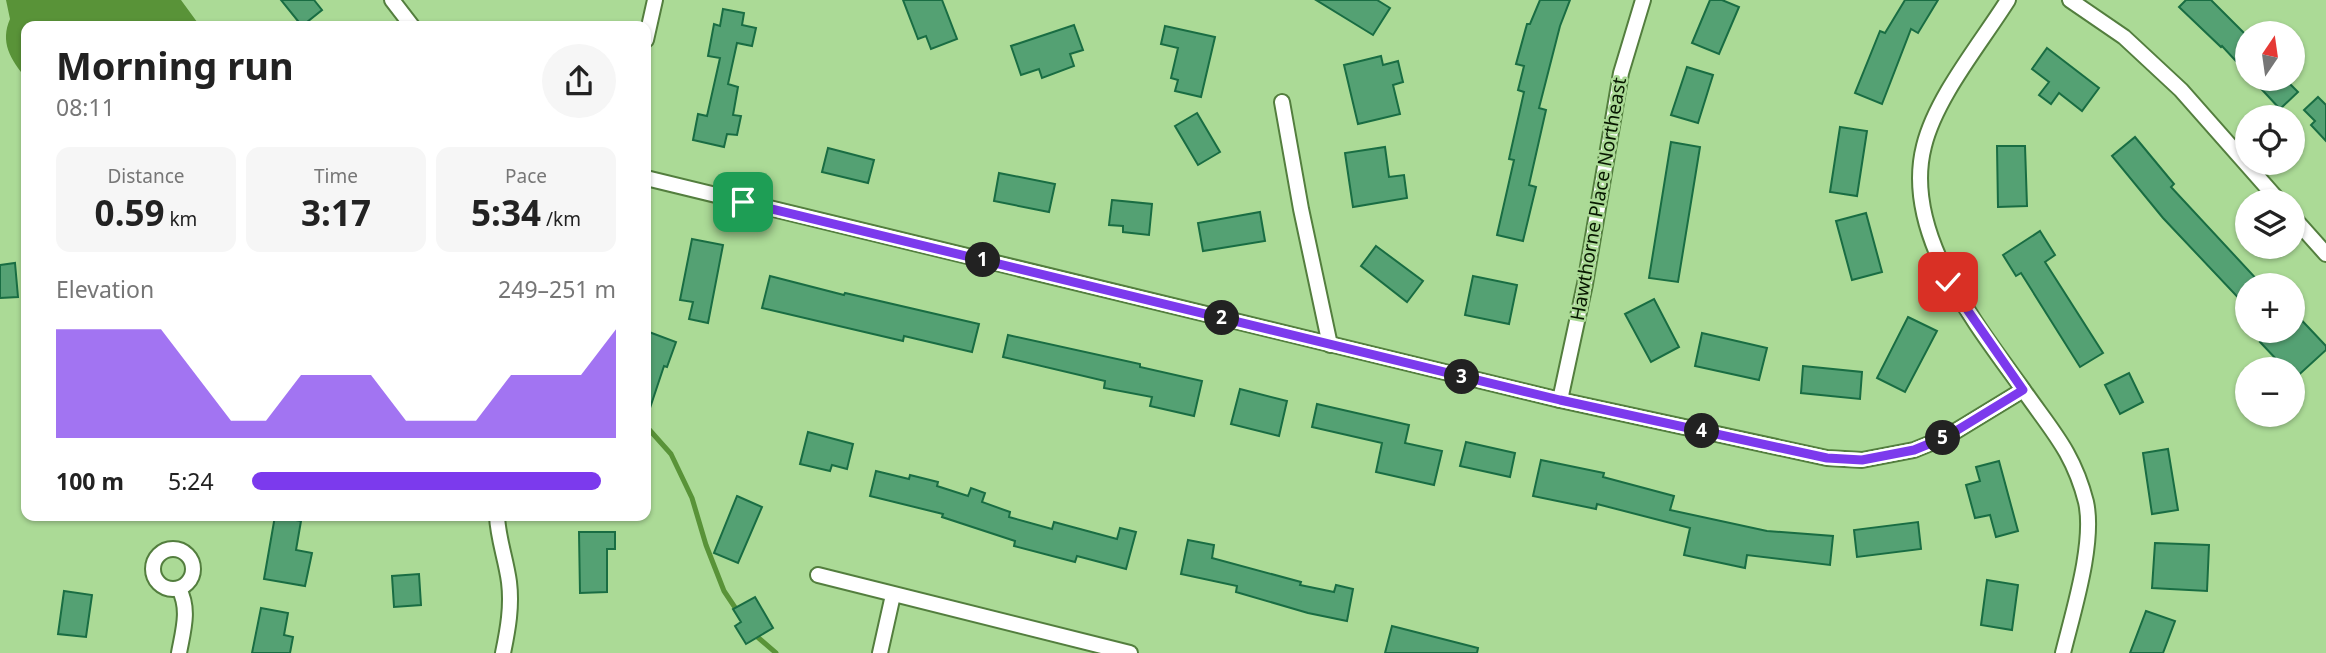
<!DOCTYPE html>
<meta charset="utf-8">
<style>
body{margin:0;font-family:"Noto Sans",sans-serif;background:#f6f6f6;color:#222;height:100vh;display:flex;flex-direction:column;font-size:26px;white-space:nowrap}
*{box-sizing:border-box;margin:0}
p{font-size:23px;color:#767676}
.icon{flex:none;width:38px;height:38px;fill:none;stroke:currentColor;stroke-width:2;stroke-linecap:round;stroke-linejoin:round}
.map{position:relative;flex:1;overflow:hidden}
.details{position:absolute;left:21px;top:21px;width:630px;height:500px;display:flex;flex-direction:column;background:#fff;border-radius:14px;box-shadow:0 2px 5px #0004}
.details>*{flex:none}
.needle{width:46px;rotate:13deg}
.controls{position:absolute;left:2235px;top:21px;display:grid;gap:14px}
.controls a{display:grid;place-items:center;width:70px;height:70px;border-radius:50%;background:#fff;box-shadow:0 2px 5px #0004;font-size:35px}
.pin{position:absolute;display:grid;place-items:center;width:60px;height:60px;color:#fff;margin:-30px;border-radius:14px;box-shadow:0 4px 10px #0006}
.km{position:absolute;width:35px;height:35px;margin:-18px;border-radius:50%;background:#222;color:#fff;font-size:19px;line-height:35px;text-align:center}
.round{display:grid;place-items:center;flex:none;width:74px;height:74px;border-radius:37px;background:#f6f6f6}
.headline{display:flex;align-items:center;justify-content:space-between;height:119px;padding:0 35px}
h1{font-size:38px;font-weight:700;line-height:52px}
.stats{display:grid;grid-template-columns:repeat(3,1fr);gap:10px;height:119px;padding:7px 35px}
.stats div{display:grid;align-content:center;border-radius:14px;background:#f6f6f6;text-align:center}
.stats b{font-size:35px;font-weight:700}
.stats small{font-size:19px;font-weight:400}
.stats p{font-size:19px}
.chart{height:196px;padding:14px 35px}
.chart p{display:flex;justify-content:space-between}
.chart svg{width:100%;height:126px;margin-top:7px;fill:#7c3aed;opacity:.7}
ul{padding:0 35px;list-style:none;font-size:23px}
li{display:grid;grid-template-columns:112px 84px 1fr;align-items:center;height:52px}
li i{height:18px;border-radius:9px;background:#7c3aed}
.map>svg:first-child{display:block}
</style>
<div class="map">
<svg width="2326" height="653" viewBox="0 0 2326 653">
<rect width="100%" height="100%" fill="#abda96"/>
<path fill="#599338" d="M6,0H181L200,26H26V78C10,59 0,42 10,19Z"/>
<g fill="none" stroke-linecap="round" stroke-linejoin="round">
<g stroke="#599338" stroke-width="5">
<polyline points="646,426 671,454 692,498 706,545 724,591 738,612"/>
<polyline points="754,634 776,653"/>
</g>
</g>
<g fill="#54a173" stroke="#196d43" stroke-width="2">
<polygon points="281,0 314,0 322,10 302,26"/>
<polygon points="903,0 942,0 957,39 931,49 926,36 918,39"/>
<polygon points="1316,0 1377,0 1390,8 1373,35"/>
<polygon points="1540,0 1570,0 1560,26 1539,108 1546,110 1529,185 1536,187 1523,241 1497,235 1514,160 1509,159 1524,92 1518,90 1524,66 1516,64 1527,24 1530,24"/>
<polygon points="1710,0 1722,0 1739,7 1719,54 1692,43"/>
<polygon points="1905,0 1938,0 1918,33 1911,29 1882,104 1855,93 1880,31 1885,33"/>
<polygon points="2186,0 2211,0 2247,36 2247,73 2222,46 2221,47 2179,7"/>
<polygon points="723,9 744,13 742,25 756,28 752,46 737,43 728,84 738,87 733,115 741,116 737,135 727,134 724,147 693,140 698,114 707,116 720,58 708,56 714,24 720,26"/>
<polygon points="1074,25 1083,50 1070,54 1074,66 1042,78 1039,69 1021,75 1011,46"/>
<polygon points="1165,26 1215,37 1201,97 1175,91 1178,80 1171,78 1178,48 1161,44"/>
<polygon points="2047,48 2099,88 2082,111 2059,93 2051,104 2039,95 2049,82 2032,69"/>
<polygon points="1381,56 1383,65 1398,61 1403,82 1393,85 1400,114 1358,124 1344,65"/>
<polygon points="1687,67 1713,75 1698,123 1671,115"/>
<polygon points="2252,79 2285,79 2298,92 2280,109"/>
<polygon points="2318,97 2326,105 2326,141 2311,125 2315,121 2304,110"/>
<polygon points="1197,113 1220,152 1198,165 1175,126"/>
<polygon points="1840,127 1867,131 1857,196 1830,192"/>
<polygon points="2135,137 2174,184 2171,187 2262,285 2247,285 2247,307 2163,218 2112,156"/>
<polygon points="1671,142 1700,147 1678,282 1649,278"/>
<polygon points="1997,146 2025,146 2027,206 1998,207"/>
<polygon points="1385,147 1389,177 1404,175 1407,198 1353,207 1345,153"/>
<polygon points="828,148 874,160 868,183 822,172"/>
<polygon points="999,173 1055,184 1049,212 994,201"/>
<polygon points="1112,200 1152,204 1149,235 1123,232 1123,226 1109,225"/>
<polygon points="1260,212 1265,241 1203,251 1198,223"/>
<polygon points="1866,213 1882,272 1852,280 1836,221"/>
<polygon points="2040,231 2055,255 2045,262 2103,353 2080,367 2021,273 2016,276 2003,255"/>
<polygon points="692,239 723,245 708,323 689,319 693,302 680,300"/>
<polygon points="1376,246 1423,281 1407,302 1361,266"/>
<polygon points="15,263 18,297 0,298 0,265"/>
<polygon points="770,276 844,295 845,293 979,324 972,352 904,336 903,341 762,308"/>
<polygon points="1473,276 1517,285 1509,324 1465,315"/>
<polygon points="1654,299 1679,347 1651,362 1625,314"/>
<polygon points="2292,310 2326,346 2326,350 2292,381 2292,369 2269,369 2278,361 2260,342 2272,331 2292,331"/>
<polygon points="1908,317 1937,331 1905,392 1877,378"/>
<polygon points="649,332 676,342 667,367 664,366 648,414 646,414 646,342"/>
<polygon points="1702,333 1767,348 1759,380 1695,366"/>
<polygon points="1008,335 1140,364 1140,367 1202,381 1194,416 1150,406 1152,397 1104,388 1105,381 1003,357"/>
<polygon points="1803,366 1862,372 1860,399 1801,393"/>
<polygon points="2129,373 2143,402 2120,414 2105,385"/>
<polygon points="1240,389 1287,401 1279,436 1231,424"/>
<polygon points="1317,404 1409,425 1405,443 1442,451 1434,485 1376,472 1382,443 1312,427"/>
<polygon points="808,432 853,444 847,469 832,465 830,471 800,464"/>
<polygon points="1466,442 1515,453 1510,477 1460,466"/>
<polygon points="2168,449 2178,510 2152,514 2143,453"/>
<polygon points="1541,460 1604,473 1603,477 1674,496 1670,510 1767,531 1833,536 1830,565 1747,555 1745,568 1684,555 1690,528 1597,504 1596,509 1533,496"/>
<polygon points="1999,461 2018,531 1996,537 1990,515 1975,518 1966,485 1980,481 1976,467"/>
<polygon points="876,471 909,479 910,475 938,482 937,486 968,496 971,488 985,493 982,502 1010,512 1009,517 1052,529 1054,522 1117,539 1120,528 1136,532 1126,569 1077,556 1075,562 1014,546 1015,541 942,517 943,514 870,496"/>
<polygon points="737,496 762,507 738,563 714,553"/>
<polygon points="275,516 301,521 296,550 312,553 305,586 264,579"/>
<polygon points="1918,522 1921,549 1857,557 1854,530"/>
<polygon points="579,532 615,532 615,549 607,549 607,592 580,593"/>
<polygon points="1188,540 1214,545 1212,558 1301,582 1300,585 1334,592 1336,585 1353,589 1347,621 1308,613 1236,592 1237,586 1181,574"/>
<polygon points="2155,543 2209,545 2207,591 2152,588"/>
<polygon points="419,574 421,605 394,607 392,576"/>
<polygon points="1987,580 2018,585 2012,630 1981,625"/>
<polygon points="64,591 92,595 86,637 58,634"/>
<polygon points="755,597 773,628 746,644 735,626 741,622 733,609"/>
<polygon points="261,608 288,613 284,635 293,637 290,653 252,653"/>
<polygon points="2146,611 2175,621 2163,653 2130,653"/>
<polygon points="1392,626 1478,648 1477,653 1385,653"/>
</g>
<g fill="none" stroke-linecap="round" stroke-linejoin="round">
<defs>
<g id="minor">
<polyline points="392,0 412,26"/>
<path d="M2008,0C1981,43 1936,97 1924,146C1902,232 1975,323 2022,388C2051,430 2073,451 2086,502C2095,543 2073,612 2063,653"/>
<polyline points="2070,0 2124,37 2181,90 2279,201"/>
<polyline points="646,40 655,0"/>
<polyline points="1282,102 1301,209 1330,345"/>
<polyline points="646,178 1560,400 1827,458 1862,460 1914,450 1946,437 2023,390"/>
<polyline points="2292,216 2326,254"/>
<polyline points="1560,400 1585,284 1621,73 1643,0"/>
<path d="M497,516C498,539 506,559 509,582C512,606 508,629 503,653"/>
<circle cx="173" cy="569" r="20"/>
<polyline points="818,575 1130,653"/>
<path d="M179,589C190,609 183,631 179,653"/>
<polyline points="880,653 893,595"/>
</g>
</defs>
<use href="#minor" stroke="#537e3e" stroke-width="18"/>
<use href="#minor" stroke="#fff" stroke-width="14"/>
</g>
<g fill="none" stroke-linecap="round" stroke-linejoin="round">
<defs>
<polyline id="route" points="743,202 1560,400 1827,458 1862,460 1914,450 1946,437 2023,390 1948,282"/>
</defs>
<use href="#route" stroke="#fff" stroke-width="14"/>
<use href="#route" stroke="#7c3aed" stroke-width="9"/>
</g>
<g text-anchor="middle" stroke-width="5" stroke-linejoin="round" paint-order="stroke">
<g font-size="19" fill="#071701" stroke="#abda96">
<text transform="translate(1598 199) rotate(-80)" y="7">Hawthorne Place Northeast</text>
</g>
</g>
</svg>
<div class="controls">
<a><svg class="needle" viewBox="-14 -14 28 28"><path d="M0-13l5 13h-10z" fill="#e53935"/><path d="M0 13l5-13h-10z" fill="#767676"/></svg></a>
<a><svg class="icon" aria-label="locate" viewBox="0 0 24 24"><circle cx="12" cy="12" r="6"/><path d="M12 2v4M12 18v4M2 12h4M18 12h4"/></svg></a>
<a><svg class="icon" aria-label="layers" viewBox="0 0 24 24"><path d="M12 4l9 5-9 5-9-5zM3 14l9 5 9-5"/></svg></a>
<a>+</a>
<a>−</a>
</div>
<div class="pin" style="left:743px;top:202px;background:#1e9e55"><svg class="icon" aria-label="arrive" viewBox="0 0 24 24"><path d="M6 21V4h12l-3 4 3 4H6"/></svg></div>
<div class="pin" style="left:1948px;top:282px;background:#d93025"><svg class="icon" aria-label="check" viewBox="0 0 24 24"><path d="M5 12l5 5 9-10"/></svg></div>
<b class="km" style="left:983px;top:260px">1</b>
<b class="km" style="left:1222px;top:318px">2</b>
<b class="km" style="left:1462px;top:377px">3</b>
<b class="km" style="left:1702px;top:431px">4</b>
<b class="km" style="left:1943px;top:438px">5</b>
<section class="details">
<div class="headline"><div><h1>Morning run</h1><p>08:11</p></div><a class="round"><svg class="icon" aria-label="share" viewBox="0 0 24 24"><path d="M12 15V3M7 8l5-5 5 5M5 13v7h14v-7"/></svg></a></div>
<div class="stats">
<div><p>Distance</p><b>0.59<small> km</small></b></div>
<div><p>Time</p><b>3:17</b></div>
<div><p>Pace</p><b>5:34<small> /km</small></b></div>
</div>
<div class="chart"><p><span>Elevation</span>249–251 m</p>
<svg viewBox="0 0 160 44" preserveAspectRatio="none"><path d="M0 44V6L10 6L20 6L30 6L40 22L50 38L60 38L70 22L80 22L90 22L100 38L110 38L120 38L130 22L140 22L150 22L160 6V44z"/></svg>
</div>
<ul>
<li><b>100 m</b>5:24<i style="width:96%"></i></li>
</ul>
</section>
</div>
